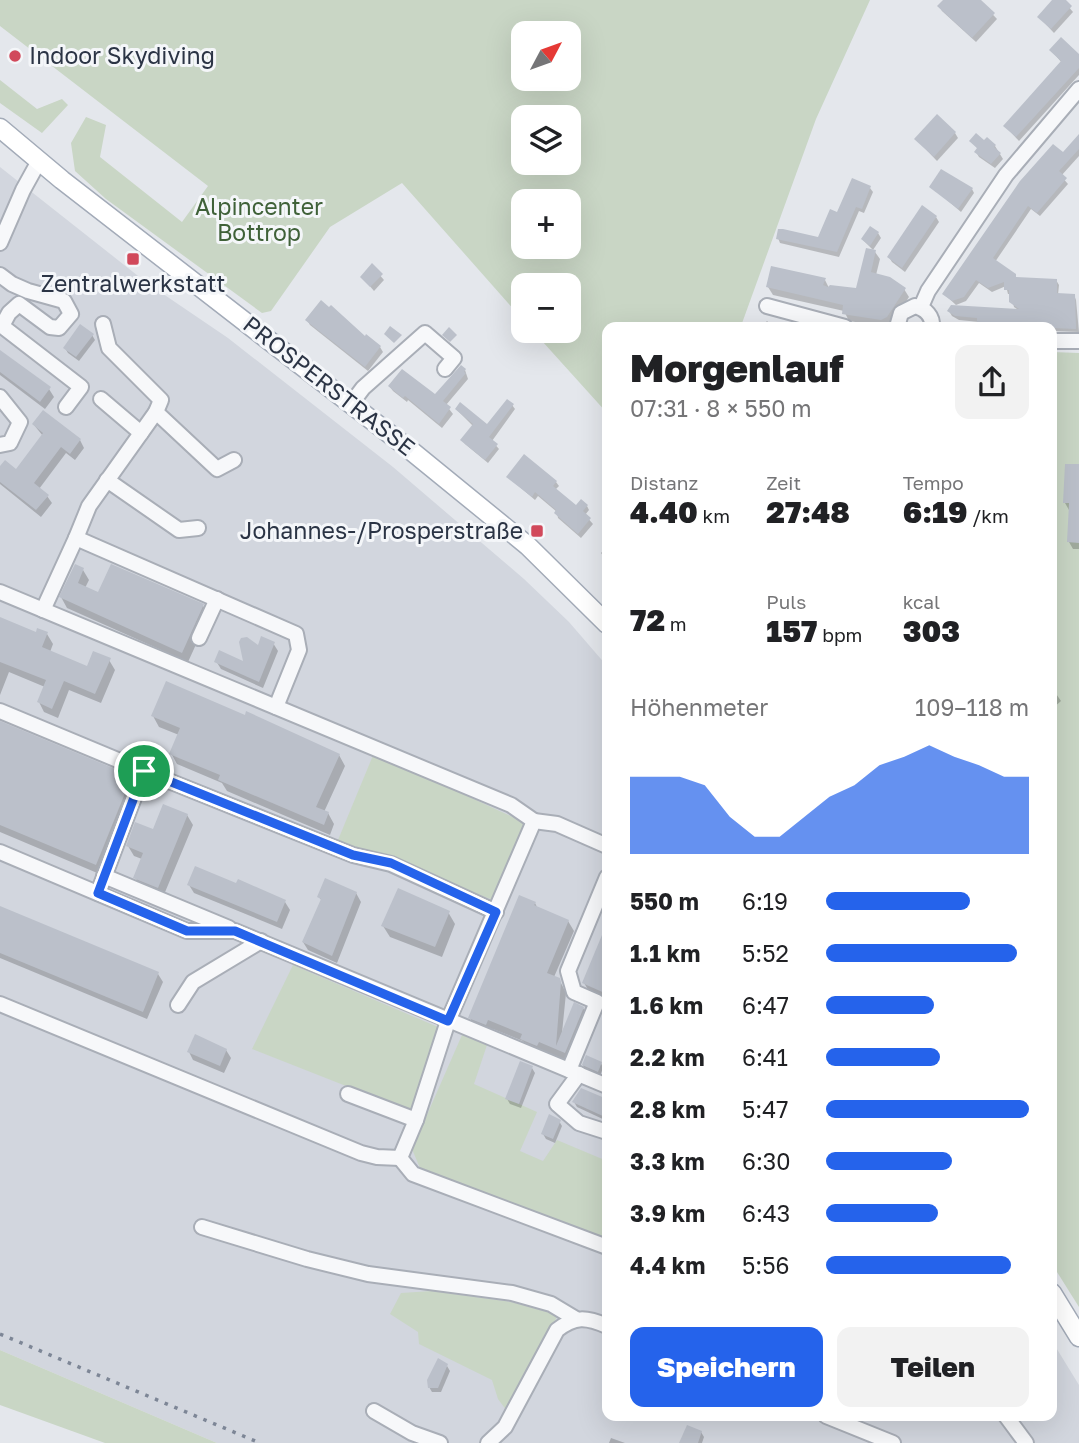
<!DOCTYPE html>
<html lang="de">
<meta charset="utf-8">
<style>
body{margin:0;font-family:"Golos Text",sans-serif;background:#f2f2f2;color:#202124;height:100vh;display:flex;flex-direction:column;font-size:26px;white-space:nowrap}
*{box-sizing:border-box;margin:0}
p{font-size:23px;color:#757577}
.icon{flex:none;width:38px;height:38px;fill:none;stroke:currentColor;stroke-width:2;stroke-linecap:round;stroke-linejoin:round}
.map{position:relative;flex:1;overflow:hidden}
.side{position:absolute;left:602px;top:322px;width:455px;height:1099px;display:flex;flex-direction:column;background:#fff;border-radius:14px;box-shadow:0 7px 28px #0002}
.side>*{flex:none}
.needle{width:46px;rotate:49deg}
.fabs{position:absolute;left:511px;top:21px;display:grid;gap:14px}
.fabs a{display:grid;place-items:center;width:70px;height:70px;border-radius:14px;background:#fff;box-shadow:0 7px 28px #0002;font-size:35px}
.pin{position:absolute;display:grid;place-items:center;width:60px;height:60px;color:#fff;margin:-30px;border:4px solid #fff;border-radius:50%;box-shadow:0 2px 7px #0007}
.round{display:grid;place-items:center;flex:none;width:74px;height:74px;border-radius:14px;background:#f2f2f2}
.headline{display:flex;align-items:center;justify-content:space-between;height:119px;padding:0 28px}
h1{font-size:38px;font-weight:800;line-height:52px}
.stats{display:grid;grid-template-columns:repeat(3,1fr);gap:10px;height:119px;padding:7px 28px}
.stats div{display:grid;align-content:center}
.stats b{font-size:30px;font-weight:800}
.stats small{font-size:19px;font-weight:400}
.stats p{font-size:19px}
.chart{height:196px;padding:14px 28px}
.chart p{display:flex;justify-content:space-between}
.chart svg{width:100%;height:126px;margin-top:7px;fill:#2563eb;opacity:.7}
.button{display:flex;gap:14px;margin-top:auto;padding:14px 28px}
.button a{flex:1;height:80px;border-radius:14px;background:#2563eb;color:#fff;font-size:28px;font-weight:800;line-height:80px;text-align:center}
.button a+a{background:#f2f2f2;color:#202124}
ul{padding:0 28px;list-style:none;font-size:23px}
li{display:grid;grid-template-columns:112px 84px 1fr;align-items:center;height:52px}
li i{height:18px;border-radius:9px;background:#2563eb}
.map>svg:first-child{display:block}
</style>
<div class="map">
<svg width="1079" height="1443" viewBox="0 0 1079 1443">
<rect width="100%" height="100%" fill="#e4e7ec"/>
<polygon fill="#d2d6de" points="0,167 147,283 228,338 393,467 524,579 569,622 607,666 607,1416 1052,1416 1052,1341 1079,1385 1079,1443 217,1443 0,1350"/>
<g fill="#c9d6c5" fill-rule="evenodd">
<path d="M0,0H870L816,119L741,326L607,327V413L533,331H569V285H523V320L402,183L330,227L271,311L262,313L106,199L75,171L71,143L86,117L106,125L100,157L182,222L208,186L0,26ZM523,33H569V79H523ZM523,117H569V163H523ZM523,201H569V247H523Z"/>
<polygon points="0,80 37,109 62,99 68,105 42,133 0,103"/>
<polygon points="1052,352 1079,353 1079,1307 1052,1264"/>
<polygon points="374,753 528,824 498,902 338,840"/>
<polygon points="293,965 445,1030 412,1112 252,1049"/>
<polygon points="462,1035 487,1045 474,1084 537,1112 520,1151 543,1161 557,1140 607,1161 607,1242 422,1173 412,1149"/>
<polygon points="432,1291 511,1302 558,1315 507,1411 498,1399 492,1380 419,1344 418,1332 390,1314 401,1293"/>
<polygon points="0,1350 217,1443 105,1443 0,1405"/>
</g>
<g fill="#0003">
<polygon points="945,0 979,0 997,19 976,42 942,11 939,6"/>
<polygon points="1055,0 1063,0 1073,12 1054,33 1039,17"/>
<polygon points="1051,50 1079,56 1079,75 1019,141 1005,126 1062,63"/>
<polygon points="955,133 958,138 937,161 916,139"/>
<polygon points="1079,137 1079,156 1061,176 1068,184 1040,216 1031,209 995,262 1017,279 1056,280 1059,285 1058,295 1074,295 1076,300 1079,332 1052,331 1052,327 980,327 979,322 959,320 952,316 949,311 1020,311 1014,307 1011,294 1008,294 1006,286 992,292 979,283 966,301 956,305 944,294"/>
<polygon points="987,139 995,146 1003,159 995,168 979,157 976,152 978,149 971,141 984,142"/>
<polygon points="932,187 972,189 974,193 961,212"/>
<polygon points="870,188 873,192 864,213 859,211 839,257 780,243 778,238 819,239 838,214"/>
<polygon points="936,217 939,222 905,272 892,262 889,257"/>
<polygon points="878,233 881,238 873,250 863,240"/>
<polygon points="875,252 880,259 876,275 904,289 909,297 891,324 886,327 849,321 844,311 773,295 768,287 825,280 829,288 858,290"/>
<polygon points="372,266 384,280 374,291 362,277"/>
<polygon points="307,320 380,347 383,352 368,371 310,325"/>
<polygon points="767,321 774,327 761,327"/>
<polygon points="92,335 95,340 79,361 68,353 65,348"/>
<polygon points="0,358 49,389 54,397 45,409 0,375"/>
<polygon points="465,370 468,379 446,405 453,414 442,428 408,400 407,402 393,391 390,387 435,397"/>
<polygon points="512,405 515,409 492,441 499,449 488,463 465,444 462,440 473,426 457,410 487,426"/>
<polygon points="34,425 80,440 84,448 75,460 66,453 39,489 47,496 52,503 41,517 0,484 0,469 16,471 43,436"/>
<polygon points="1079,466 1079,549 1073,549 1069,542 1069,510 1065,503"/>
<polygon points="508,477 556,482 559,486 555,490 576,507 587,506 589,510 585,515 593,524 581,538 558,518 557,512 538,496 535,500"/>
<polygon points="607,546 607,561 601,553"/>
<polygon points="83,570 89,580 85,588 99,595 203,606 209,616 188,662 67,608 61,597"/>
<polygon points="0,619 36,634 47,634 53,644 50,652 88,668 109,660 115,670 101,703 69,690 58,718 44,712 39,702 45,687 9,672 0,695"/>
<polygon points="273,643 278,651 263,688 221,669 216,661 245,664 258,648"/>
<polygon points="1052,688 1061,701 1052,709"/>
<polygon points="153,716 339,755 345,766 324,812 328,813 334,824 330,835 227,791 222,783 177,764 171,753 179,735 159,727"/>
<polygon points="0,723 130,778 137,789 102,875 0,832"/>
<polygon points="187,815 193,825 163,897 141,887 135,877 142,859 134,856 128,846"/>
<polygon points="189,885 285,902 290,910 282,929 194,893"/>
<polygon points="356,893 361,902 337,963 308,950 303,942 322,901 319,897"/>
<polygon points="535,903 538,909 568,921 574,931 554,977 559,979 566,993 562,1033 583,1008 589,1018 571,1062 544,1051 542,1055 527,1049 523,1041 493,1029 491,1034 476,1027 470,1018"/>
<polygon points="0,908 158,974 163,982 147,1019 0,958"/>
<polygon points="448,912 455,924 442,957 390,937 383,926"/>
<polygon points="605,933 607,934 607,999 589,991 584,983"/>
<polygon points="226,1050 231,1058 224,1073 193,1060 189,1052"/>
<polygon points="601,1063 603,1068 600,1076 586,1070 583,1065"/>
<polygon points="532,1068 535,1073 521,1108 510,1104 507,1099"/>
<polygon points="582,1090 607,1101 607,1121 577,1107 574,1102"/>
<polygon points="559,1121 562,1126 555,1143 546,1139 543,1134"/>
<polygon points="447,1366 450,1371 441,1392 432,1392 429,1387"/>
<polygon points="701,1432 704,1437 702,1443 683,1443"/>
<polygon points="611,1438 625,1443 609,1443"/>
</g>
<g fill="#bbc0ca">
<polygon points="943,0 981,0 995,13 972,38 937,6"/>
<polygon points="1052,0 1066,0 1072,6 1051,29 1037,17"/>
<polygon points="1061,37 1079,54 1079,68 1016,137 1003,126 1061,61 1049,50"/>
<polygon points="937,114 956,132 934,157 914,139"/>
<polygon points="976,133 984,140 987,137 996,145 994,147 1001,153 991,164 974,152 977,148 969,141"/>
<polygon points="1079,134 1079,149 1059,171 1067,178 1037,213 1028,206 993,258 1016,274 1016,277 1057,279 1057,293 1075,294 1076,329 977,325 977,318 955,316 947,311 951,305 1019,309 1009,302 1009,290 1004,290 1004,282 988,288 976,280 964,297 952,301 942,294 1020,181 1053,144 1063,152"/>
<polygon points="941,169 973,188 958,209 929,187"/>
<polygon points="852,178 871,186 862,209 856,207 837,252 776,239 778,229 783,229 818,237 830,209 837,212"/>
<polygon points="922,205 937,216 902,268 887,257"/>
<polygon points="870,226 879,232 870,246 861,239"/>
<polygon points="866,248 876,250 871,272 890,277 906,288 887,317 881,320 842,314 843,305 766,287 771,266 826,278 823,285 828,287 830,285 856,288"/>
<polygon points="372,263 383,274 370,287 360,277"/>
<polygon points="321,300 329,307 331,305 365,336 366,334 381,346 365,367 305,320"/>
<polygon points="80,324 94,334 76,357 63,348"/>
<polygon points="390,326 402,335 394,343 384,334"/>
<polygon points="449,327 457,335 450,342 442,335"/>
<polygon points="0,350 51,387 40,402 0,372"/>
<polygon points="461,365 466,369 464,372 466,373 443,401 451,407 439,424 405,396 403,398 388,386 402,369 435,394"/>
<polygon points="507,399 514,404 489,437 498,444 485,460 460,440 473,424 455,409 460,402 487,424"/>
<polygon points="43,410 81,439 70,454 61,447 34,483 49,495 36,510 0,482 0,466 5,460 16,469 43,433 32,424"/>
<polygon points="524,454 557,481 553,486 576,505 581,499 588,505 583,511 591,518 578,534 554,513 556,510 535,492 532,497 506,477"/>
<polygon points="1065,464 1079,464 1079,543 1067,542 1069,503 1063,503"/>
<polygon points="75,564 84,568 78,583 98,592 111,564 204,604 182,653 59,597"/>
<polygon points="0,617 36,632 37,628 48,632 42,647 87,666 93,651 111,658 95,694 64,681 52,709 37,702 46,680 0,662"/>
<polygon points="261,636 275,642 259,682 214,662 219,650 243,661 239,642 241,638 247,637 258,645"/>
<polygon points="166,681 245,715 246,711 340,754 316,807 329,812 324,825 218,780 220,775 169,754 180,728 151,716"/>
<polygon points="0,721 132,776 96,865 0,825"/>
<polygon points="163,804 188,814 158,888 133,878 143,853 126,846 135,822 153,829"/>
<polygon points="195,866 236,883 238,879 286,900 277,922 187,885"/>
<polygon points="325,878 357,892 332,956 302,942 321,899 317,897"/>
<polygon points="398,888 450,911 435,947 381,926"/>
<polygon points="519,895 536,902 534,905 569,920 547,973 560,978 561,982 556,1046 574,1002 584,1007 565,1053 539,1042 537,1046 520,1039 522,1034 488,1020 486,1025 468,1018"/>
<polygon points="0,906 159,972 143,1012 0,953"/>
<polygon points="607,923 607,994 582,983"/>
<polygon points="195,1034 227,1049 220,1066 187,1052"/>
<polygon points="586,1055 602,1062 598,1072 582,1065"/>
<polygon points="520,1061 533,1066 519,1104 505,1099"/>
<polygon points="581,1088 607,1099 605,1117 572,1102"/>
<polygon points="549,1114 561,1120 553,1139 541,1134"/>
<polygon points="438,1358 448,1364 438,1388 428,1388 427,1380"/>
<polygon points="687,1425 702,1431 698,1443 679,1443"/>
</g>
<g fill="none" stroke-linecap="round" stroke-linejoin="round">
<defs>
<g id="minor">
<polyline points="0,243 23,190 39,161"/>
<polyline points="0,275 12,284 28,291 64,301 71,314 59,328 50,327 19,304 9,313 2,326 81,387 66,407"/>
<polyline points="767,306 845,327"/>
<polyline points="921,307 928,291 1006,175 1079,89"/>
<polyline points="103,324 109,348 161,400 156,412"/>
<path d="M897,327L901,313L915,306C926,309 933,316 932,327"/>
<polyline points="1052,341 1079,341"/>
<polyline points="0,397 20,422 10,443 0,445"/>
<polyline points="101,399 141,433"/>
<polyline points="351,404 363,388 425,333 454,358 445,369"/>
<polyline points="107,480 179,530 198,528"/>
<polyline points="76,538 89,506 156,412 217,469 234,460"/>
<polyline points="0,592 511,805 534,821"/>
<polyline points="43,610 76,538 296,634 299,650 276,707"/>
<polyline points="199,638 217,599"/>
<polyline points="0,711 144,771 98,893"/>
<polyline points="144,771 353,855 391,864 496,912"/>
<polyline points="607,846 557,824 534,821 448,1021 416,1120 400,1158 413,1174 607,1247"/>
<polyline points="0,852 187,931 235,931 607,1086"/>
<polyline points="104,876 229,928"/>
<polyline points="0,1004 361,1153 377,1157 400,1158"/>
<polyline points="178,1005 193,982 261,941"/>
<polyline points="569,1070 597,1002 574,992 568,971 607,877"/>
<polyline points="579,1074 557,1104 579,1123 607,1132"/>
<polyline points="348,1094 416,1120"/>
<polyline points="202,1227 307,1259 368,1274 512,1293 551,1304 576,1319"/>
<polyline points="374,1411 412,1433 440,1443"/>
<polyline points="826,1416 893,1443"/>
<polyline points="1006,1416 1026,1443"/>
<path d="M488,1443L505,1427L557,1330C575,1316 586,1317 607,1326"/>
</g>
<g id="major">
<polyline points="0,128 62,180 409,449 528,546 607,624"/>
<polyline points="1052,1293 1079,1337"/>
</g>
</defs>
<use href="#minor" stroke="#a9aeb7" stroke-width="18"/>
<use href="#major" stroke="#a3abb8" stroke-width="21"/>
<use href="#minor" stroke="#f7f8fa" stroke-width="14"/>
<use href="#major" stroke="#fff" stroke-width="18"/>
<polyline stroke="#7d8696" stroke-width="3.5" stroke-dasharray="3.5 7" stroke-linecap="butt" points="0,1334 260,1443"/>
</g>
<g fill="none" stroke-linecap="round" stroke-linejoin="round">
<defs>
<polygon id="route" points="144,771 353,855 391,863 496,912 448,1021 235,931 187,931 98,893"/>
</defs>
<use href="#route" stroke="#fff" stroke-width="14"/>
<use href="#route" stroke="#2563eb" stroke-width="9"/>
</g>
<g fill="#d1495b" stroke="#f4f6f9" stroke-width="2.5">
<circle cx="15" cy="56" r="7"/>
<rect x="126" y="252" width="14" height="14" rx="3.5"/>
<rect x="530" y="524" width="14" height="14" rx="3.5"/>
</g>
<g text-anchor="middle" stroke-width="6" stroke-linejoin="round" paint-order="stroke">
<g font-size="23" fill="#2b3445" stroke="#f4f6f9" text-anchor="start">
<text x="29" y="64">Indoor Skydiving</text>
<text x="133" y="292" text-anchor="middle">Zentralwerkstatt</text>
<text x="523" y="539" text-anchor="end">Johannes-/Prosperstraße</text>
</g>
<g font-size="23" fill="#3f6138" stroke="#f4f6f9">
<text x="259" y="215">Alpincenter<tspan x="259" dy="26">Bottrop</tspan></text>
</g>
<g font-size="23" fill="#2b3445" stroke="#f4f6f9">
<text transform="translate(329 386) rotate(38)" y="8">PROSPERSTRASSE</text>
</g>
</g>
</svg>
<div class="fabs">
<a><svg class="needle" viewBox="-14 -14 28 28"><path d="M0-13l5 13h-10z" fill="#e53935"/><path d="M0 13l5-13h-10z" fill="#757577"/></svg></a>
<a><svg class="icon" aria-label="layers" viewBox="0 0 24 24"><path d="M12 4l9 5-9 5-9-5zM3 14l9 5 9-5"/></svg></a>
<a>+</a>
<a>−</a>
</div>
<div class="pin" style="left:144px;top:771px;background:#1e9e55"><svg class="icon" aria-label="arrive" viewBox="0 0 24 24"><path d="M6 21V4h12l-3 4 3 4H6"/></svg></div>
<section class="side">
<div class="headline"><div><h1>Morgenlauf</h1><p>07:31 · 8 × 550 m</p></div><a class="round"><svg class="icon" aria-label="share" viewBox="0 0 24 24"><path d="M12 15V3M7 8l5-5 5 5M5 13v7h14v-7"/></svg></a></div>
<div class="stats">
<div><p>Distanz</p><b>4.40<small> km</small></b></div>
<div><p>Zeit</p><b>27:48</b></div>
<div><p>Tempo</p><b>6:19<small> /km</small></b></div>
</div>
<div class="stats">
<div><b>72<small> m</small></b></div>
<div><p>Puls</p><b>157<small> bpm</small></b></div>
<div><p>kcal</p><b>303</b></div>
</div>
<div class="chart"><p><span>Höhenmeter</span>109–118 m</p>
<svg viewBox="0 0 160 44" preserveAspectRatio="none"><path d="M0 44V17L10 17L20 17L30 20L40 31L50 38L60 38L70 31L80 24L90 20L100 13L110 10L120 6L130 10L140 13L150 17L160 17V44z"/></svg>
</div>
<ul>
<li><b>550 m</b>6:19<i style="width:71%"></i></li>
<li><b>1.1 km</b>5:52<i style="width:94%"></i></li>
<li><b>1.6 km</b>6:47<i style="width:53%"></i></li>
<li><b>2.2 km</b>6:41<i style="width:56%"></i></li>
<li><b>2.8 km</b>5:47<i style="width:100%"></i></li>
<li><b>3.3 km</b>6:30<i style="width:62%"></i></li>
<li><b>3.9 km</b>6:43<i style="width:55%"></i></li>
<li><b>4.4 km</b>5:56<i style="width:91%"></i></li>
</ul>
<div class="button"><a>Speichern</a><a>Teilen</a></div>
</section>
</div>
